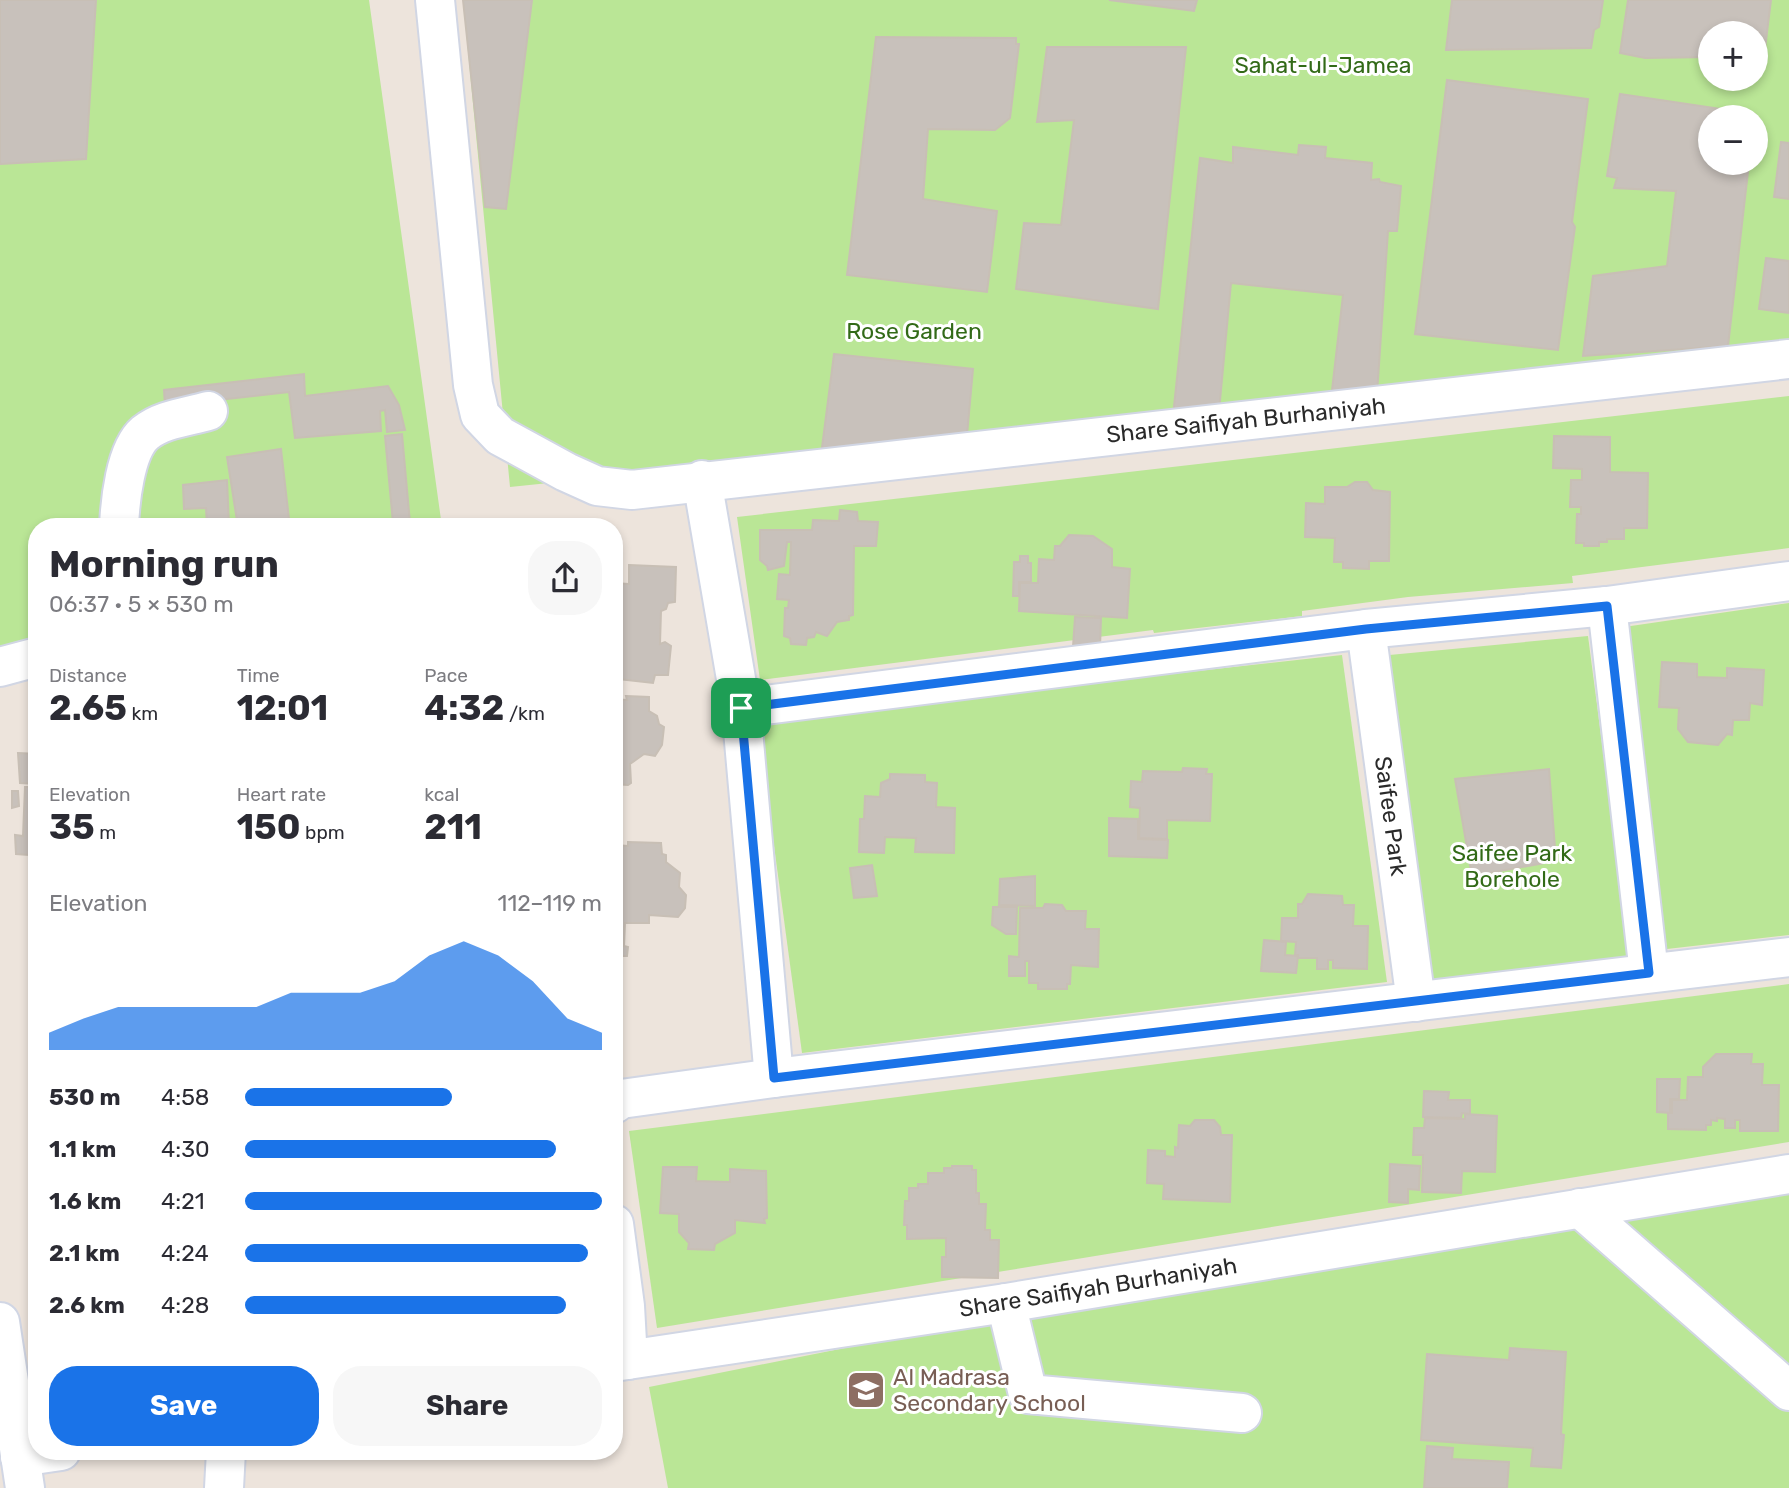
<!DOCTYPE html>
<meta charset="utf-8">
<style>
body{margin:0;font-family:Rubik,sans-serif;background:#f7f7f7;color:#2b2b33;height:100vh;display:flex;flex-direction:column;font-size:26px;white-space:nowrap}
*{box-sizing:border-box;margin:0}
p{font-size:23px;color:#7c7c81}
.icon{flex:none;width:38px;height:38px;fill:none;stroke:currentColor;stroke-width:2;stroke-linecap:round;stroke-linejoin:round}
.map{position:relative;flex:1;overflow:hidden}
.side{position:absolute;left:28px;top:518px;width:595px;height:942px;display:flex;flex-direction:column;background:#fff;border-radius:28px;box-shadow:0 4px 10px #0003}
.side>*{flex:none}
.fabs{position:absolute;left:1698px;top:21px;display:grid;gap:14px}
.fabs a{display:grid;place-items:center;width:70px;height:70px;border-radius:50%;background:#fff;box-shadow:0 4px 10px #0003;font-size:35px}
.pin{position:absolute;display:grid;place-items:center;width:60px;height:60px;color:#fff;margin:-30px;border-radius:14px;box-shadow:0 4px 10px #0006}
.round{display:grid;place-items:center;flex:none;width:74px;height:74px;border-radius:28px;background:#f7f7f7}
.overview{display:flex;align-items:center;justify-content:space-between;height:119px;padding:0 21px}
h1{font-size:38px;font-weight:700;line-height:52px}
.figures{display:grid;grid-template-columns:repeat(3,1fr);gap:10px;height:119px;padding:7px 21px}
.figures div{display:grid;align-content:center}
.figures b{font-size:35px;font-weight:700}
.figures small{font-size:19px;font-weight:400}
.figures p{font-size:19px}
.chart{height:196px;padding:14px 21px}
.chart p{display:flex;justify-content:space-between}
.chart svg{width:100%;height:126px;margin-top:7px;fill:#1a73e8;opacity:.7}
.cta{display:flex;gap:14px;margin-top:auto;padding:14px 21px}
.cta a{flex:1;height:80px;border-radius:28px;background:#1a73e8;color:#fff;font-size:28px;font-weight:700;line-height:80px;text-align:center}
.cta a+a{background:#f7f7f7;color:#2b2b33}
ul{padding:0 21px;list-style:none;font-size:23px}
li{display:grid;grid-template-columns:112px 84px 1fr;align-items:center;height:52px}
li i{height:18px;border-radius:9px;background:#1a73e8}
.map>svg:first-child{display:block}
</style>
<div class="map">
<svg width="1789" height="1488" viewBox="0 0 1789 1488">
<rect width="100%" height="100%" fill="#ede4dc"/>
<g fill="#bae696" fill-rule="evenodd">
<polygon points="0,0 369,0 442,527 37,527 37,643 0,647"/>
<path d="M463,0H1789V355L510,487ZM1710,33H1755V79H1710ZM1710,117H1755V163H1710Z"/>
<polygon points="1789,396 1789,548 1572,576 1573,583 1408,597 1302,611 1302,616 1154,633 1153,630 760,680 737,517"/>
<polygon points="1789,603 1789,935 1667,949 1624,627"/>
<polygon points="1588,636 1631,966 1423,993 1379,656"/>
<polygon points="1342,655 1387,982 802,1053 757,720"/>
<polygon points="1789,984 1789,1142 657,1328 629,1131"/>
<polygon points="1789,1160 1789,1488 668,1488 649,1387"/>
</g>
<g fill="#c8c1bb" stroke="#c8bfb5" stroke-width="2">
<polygon points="0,0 96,0 86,159 0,164"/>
<polygon points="463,0 532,0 506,209 485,207"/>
<polygon points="1109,0 1197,0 1194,11"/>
<polygon points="1452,0 1603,0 1599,27 1594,30 1591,48 1446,50"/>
<polygon points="1628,0 1771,0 1764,57 1755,57 1755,33 1710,33 1710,57 1645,58 1620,53"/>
<polygon points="876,37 1016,38 1016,44 1019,44 1010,118 995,130 928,129 923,199 997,211 987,292 847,275"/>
<polygon points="1047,47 1186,47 1158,309 1016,289 1024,223 1061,225 1074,120 1037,122"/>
<polygon points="1447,80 1588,99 1572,222 1575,227 1558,350 1415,334"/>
<polygon points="1620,94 1755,114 1755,117 1710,117 1710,163 1749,163 1728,346 1583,356 1593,276 1667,266 1676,191 1614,188 1617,178 1607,176"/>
<polygon points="1781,142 1789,143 1789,199 1774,197"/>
<polygon points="1299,145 1326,147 1325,158 1372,163 1371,180 1379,179 1380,182 1401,186 1397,231 1388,231 1377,394 1331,399 1343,295 1231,283 1219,411 1173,416 1200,158 1233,163 1233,147 1298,155"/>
<polygon points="1766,258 1789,261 1789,313 1759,309"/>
<polygon points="834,354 973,369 966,446 820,463"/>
<polygon points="304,374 305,396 388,386 399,405 405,430 387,432 385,410 380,411 381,431 295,438 289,392 165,406 164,390"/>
<polygon points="402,434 410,523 393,523 385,436"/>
<polygon points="1554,436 1610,437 1610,472 1648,473 1647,528 1624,528 1624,539 1607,539 1607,542 1599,542 1599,546 1584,546 1584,543 1576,543 1577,514 1581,514 1581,507 1570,507 1571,480 1582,480 1582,469 1553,468"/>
<polygon points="281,449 289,519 260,527 238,527 227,457"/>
<polygon points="227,480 229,525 207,526 206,508 184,509 183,485"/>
<polygon points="1355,482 1367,482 1373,490 1390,492 1389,561 1369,561 1369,569 1343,568 1343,562 1334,562 1335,538 1305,537 1306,503 1325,504 1325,487 1347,487"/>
<polygon points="840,510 857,512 858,521 878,522 876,546 854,546 853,615 849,616 849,620 837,622 827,636 816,632 814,637 807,638 806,645 791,644 790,638 784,636 785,608 788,608 789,600 777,599 779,574 790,575 791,542 787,542 784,566 768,570 767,566 760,560 760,530 812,530 813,520 839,521"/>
<polygon points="304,521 304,527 269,527 269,524"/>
<polygon points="1069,535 1093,536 1112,549 1112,567 1130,569 1127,618 1019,611 1020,583 1038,583 1039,559 1054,560 1055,546 1060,546"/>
<polygon points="1020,556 1028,556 1028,563 1031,563 1031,582 1019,582 1019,596 1013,596 1014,562 1020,562"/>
<polygon points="629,565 676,567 675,602 668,603 666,609 661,611 660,644 665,642 671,646 668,675 655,675 653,683 619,679 621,640 614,639 614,583 629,584"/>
<polygon points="1075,617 1101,618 1100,648 1073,647"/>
<polygon points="1662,662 1697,664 1697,677 1727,678 1727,668 1764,670 1762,705 1750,703 1749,720 1733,720 1732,735 1727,734 1718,745 1688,742 1678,729 1679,708 1659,707"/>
<polygon points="626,696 649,697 649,711 657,716 659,724 664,727 662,745 655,756 644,754 630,764 631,783 628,785 614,784 614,699 627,700"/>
<polygon points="18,753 37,754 37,784 20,783"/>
<polygon points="1183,768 1207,769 1206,774 1212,774 1210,821 1167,820 1167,839 1139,838 1140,808 1130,807 1131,781 1142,782 1143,771 1182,772"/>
<polygon points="1549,769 1556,861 1472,876 1455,779"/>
<polygon points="890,774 925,775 925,782 937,783 936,807 955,808 954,853 915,852 916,838 885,837 884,853 859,852 860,819 864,819 865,796 880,797 881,783 890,779"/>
<polygon points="25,787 37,787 37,860 34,860 36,839 31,838 29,855 16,854 15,835 23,836"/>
<polygon points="12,791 18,791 19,806 12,808"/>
<polygon points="1109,818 1138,819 1138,839 1168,840 1167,858 1109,856"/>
<polygon points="628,842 661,843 662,854 666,855 666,862 680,873 679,887 686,895 685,908 678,917 649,915 649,923 625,923 624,946 628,947 627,956 614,956 616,845 628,846"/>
<polygon points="872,865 877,896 854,898 850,868"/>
<polygon points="1035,876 1035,906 999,905 1000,879"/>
<polygon points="1308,894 1342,896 1343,905 1354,905 1353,926 1368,926 1367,969 1333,968 1333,960 1328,960 1328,969 1317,969 1317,958 1298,958 1298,955 1295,955 1296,942 1281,941 1282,918 1298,918 1298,904 1302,904"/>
<polygon points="1045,904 1062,905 1066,911 1086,911 1085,929 1099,929 1098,967 1071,965 1070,984 1067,984 1067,989 1038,989 1038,983 1029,983 1029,961 1025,961 1025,976 1009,976 1009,956 1019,957 1020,908 1043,908"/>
<polygon points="993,907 1017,907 1016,934 1006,934 992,925"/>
<polygon points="1264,940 1286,942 1285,955 1298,956 1296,973 1261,971"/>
<polygon points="1716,1054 1752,1054 1751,1064 1763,1064 1762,1085 1779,1085 1778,1131 1740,1131 1740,1120 1735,1120 1735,1128 1725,1128 1725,1119 1717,1118 1717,1121 1711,1120 1711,1125 1706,1125 1706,1130 1668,1129 1668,1113 1672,1113 1672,1100 1687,1100 1688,1077 1703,1077 1703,1067"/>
<polygon points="1657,1079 1680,1079 1679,1099 1670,1099 1670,1113 1657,1112"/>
<polygon points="1424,1091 1449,1092 1448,1100 1470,1100 1470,1114 1462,1113 1461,1118 1423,1117"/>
<polygon points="1465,1114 1497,1116 1495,1172 1462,1171 1461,1193 1422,1192 1423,1155 1413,1155 1414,1128 1424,1128 1425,1118 1465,1119"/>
<polygon points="1195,1120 1214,1120 1220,1127 1221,1135 1232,1135 1230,1202 1163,1199 1164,1184 1147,1183 1148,1150 1165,1151 1165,1156 1175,1157 1175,1147 1178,1148 1179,1125 1190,1126"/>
<polygon points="1390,1164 1420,1166 1419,1190 1408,1189 1408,1203 1389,1202"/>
<polygon points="952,1166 972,1166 972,1170 976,1170 976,1193 979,1193 979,1204 986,1204 985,1230 990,1230 990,1240 999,1240 998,1278 942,1277 942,1257 946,1257 946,1238 907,1239 907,1225 904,1225 905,1201 909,1201 909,1188 918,1188 918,1184 928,1184 928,1173 944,1173 944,1168 952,1168"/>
<polygon points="663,1167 697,1167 696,1181 730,1182 730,1169 766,1171 767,1218 764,1219 765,1223 735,1220 735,1233 715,1244 714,1250 688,1249 689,1243 679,1232 679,1214 660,1213"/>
<polygon points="1510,1348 1566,1352 1561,1434 1564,1435 1561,1468 1531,1466 1533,1448 1421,1440 1427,1354 1509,1360"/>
<polygon points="1427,1446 1453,1448 1452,1459 1509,1462 1507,1488 1424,1488"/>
</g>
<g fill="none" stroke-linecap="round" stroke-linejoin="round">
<defs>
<g id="minor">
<polyline points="435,0 473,385 480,415 500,436 566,472 597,486 632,490 1789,359"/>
<polyline points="702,480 741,708"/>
<path d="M119,527C120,502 125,450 145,433C162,419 187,417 208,411"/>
<polyline points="1607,606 1649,973"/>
<polyline points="1366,629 1416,1002"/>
<polyline points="0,667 37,657"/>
<polyline points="774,1078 1789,957"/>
<polyline points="614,1104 621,1099 774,1078 741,708 1366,629 1607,606 1789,581"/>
<polyline points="1580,1208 1789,1391"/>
<polyline points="614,1224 625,1306 628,1360"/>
<polyline points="1006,1303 1028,1394 1242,1413"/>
<polyline points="0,1322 25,1488"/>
<polyline points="614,1362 1006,1303 1789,1174"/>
<polyline points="20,1457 61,1451"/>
<polyline points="224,1488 226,1451"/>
</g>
</defs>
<use href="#minor" stroke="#d1d6e4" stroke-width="42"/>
<use href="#minor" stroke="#fff" stroke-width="38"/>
</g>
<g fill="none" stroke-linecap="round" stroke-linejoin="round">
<defs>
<polygon id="route" points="1607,606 1649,973 774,1078 741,708 1366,629"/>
</defs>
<use href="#route" stroke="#fff" stroke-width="14"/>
<use href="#route" stroke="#1a73e8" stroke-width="9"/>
</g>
<defs>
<symbol id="school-square" viewBox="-11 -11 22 22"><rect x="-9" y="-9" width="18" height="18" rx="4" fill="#8d6e63" stroke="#fff"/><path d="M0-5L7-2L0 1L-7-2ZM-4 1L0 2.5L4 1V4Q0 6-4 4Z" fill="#fff"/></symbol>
</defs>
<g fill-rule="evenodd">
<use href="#school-square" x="844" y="1368" width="44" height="44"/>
</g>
<g text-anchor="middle" stroke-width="6" stroke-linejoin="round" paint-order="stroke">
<g font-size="23" fill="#326a17" stroke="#fff">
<text x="1323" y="73">Sahat-ul-Jamea</text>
<text x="914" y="339">Rose Garden</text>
<text x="1512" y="861">Saifee Park<tspan x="1512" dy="26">Borehole</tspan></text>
</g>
<g font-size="23" fill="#2a2a2a" stroke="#fff">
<text transform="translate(1246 420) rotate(-6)" y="8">Share Saifiyah Burhaniyah</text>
<text transform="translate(1391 816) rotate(82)" y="8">Saifee Park</text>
<text transform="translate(1098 1287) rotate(-9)" y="8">Share Saifiyah Burhaniyah</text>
</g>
<g font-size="23" fill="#785e54" stroke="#fff" text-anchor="start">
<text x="893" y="1385">Al Madrasa<tspan x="893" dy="26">Secondary School</tspan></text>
</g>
</g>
</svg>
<div class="fabs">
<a>+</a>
<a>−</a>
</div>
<div class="pin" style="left:741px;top:708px;background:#1e9e55"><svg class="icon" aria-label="arrive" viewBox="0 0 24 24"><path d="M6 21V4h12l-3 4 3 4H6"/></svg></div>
<section class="side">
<div class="overview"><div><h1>Morning run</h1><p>06:37 · 5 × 530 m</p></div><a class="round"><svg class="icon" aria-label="share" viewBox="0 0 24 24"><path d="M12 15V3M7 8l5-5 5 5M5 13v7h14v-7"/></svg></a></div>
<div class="figures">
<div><p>Distance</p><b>2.65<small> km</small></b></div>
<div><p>Time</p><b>12:01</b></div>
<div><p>Pace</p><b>4:32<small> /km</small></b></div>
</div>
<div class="figures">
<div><p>Elevation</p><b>35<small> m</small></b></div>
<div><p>Heart rate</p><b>150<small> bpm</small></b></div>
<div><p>kcal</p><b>211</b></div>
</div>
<div class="chart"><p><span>Elevation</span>112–119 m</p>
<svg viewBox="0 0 160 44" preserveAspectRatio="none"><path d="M0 44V38L10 33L20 29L30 29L40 29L50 29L60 29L70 24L80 24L90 24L100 20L110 11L120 6L130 11L140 20L150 33L160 38V44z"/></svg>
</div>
<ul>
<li><b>530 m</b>4:58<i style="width:58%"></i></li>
<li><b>1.1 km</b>4:30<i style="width:87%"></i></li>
<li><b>1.6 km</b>4:21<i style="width:100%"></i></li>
<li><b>2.1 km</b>4:24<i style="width:96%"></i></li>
<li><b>2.6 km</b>4:28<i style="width:90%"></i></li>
</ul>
<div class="cta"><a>Save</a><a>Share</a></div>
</section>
</div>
